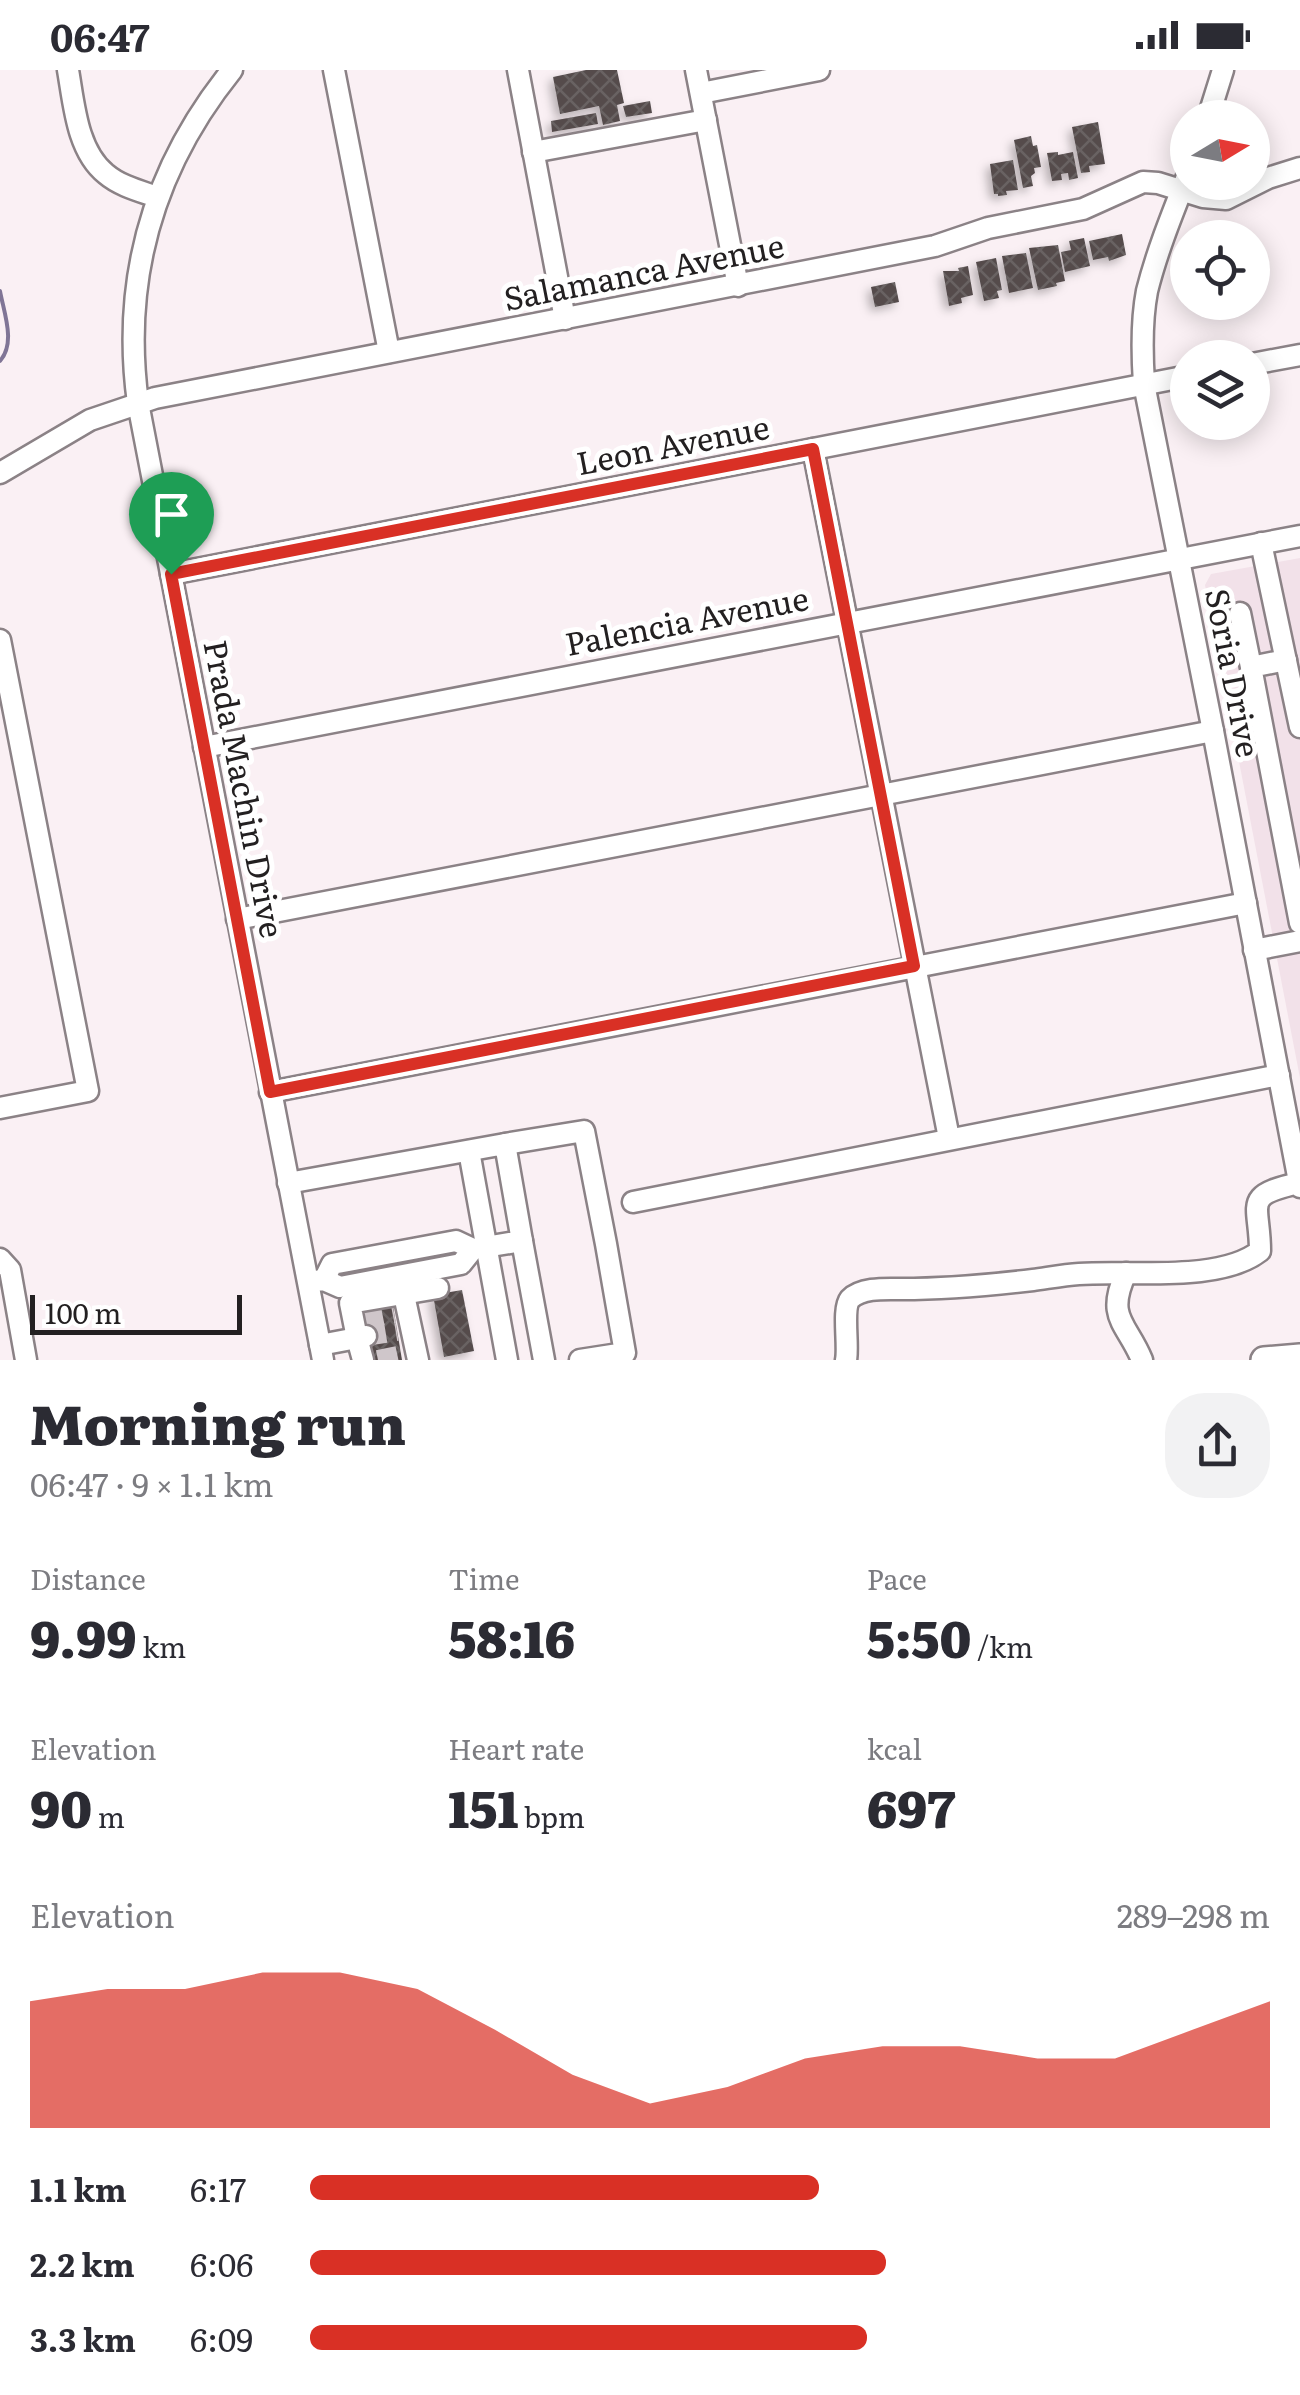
<!DOCTYPE html>
<meta charset="utf-8">
<style>
body{margin:0;font-family:Literata,serif;background:#f2f2f3;color:#2b2b33;height:100vh;display:flex;flex-direction:column;font-size:38px;white-space:nowrap}
*{box-sizing:border-box;margin:0}
p{font-size:32px;color:#7c7c81}
.icon{flex:none;width:55px;height:55px;fill:none;stroke:currentColor;stroke-width:2;stroke-linecap:round;stroke-linejoin:round}
.map{position:relative;height:1290px;overflow:hidden}
.drawer{display:flex;flex-direction:column;background:#fff;flex:1}
.drawer>*{flex:none}
.needle{width:65px;rotate:80deg}
.buttons{position:absolute;left:1170px;top:30px;display:grid;gap:20px}
.buttons a{display:grid;place-items:center;width:100px;height:100px;border-radius:50%;background:#fff;box-shadow:0 5px 25px #0003;font-size:50px}
.scale{position:absolute;left:30px;bottom:25px;width:212px;box-sizing:border-box;padding-left:10px;border:5px solid #232021;border-top:0;font-size:28px;line-height:35px;white-space:nowrap;color:#232021;-webkit-text-stroke:8px #fff;paint-order:stroke}
.pin{position:absolute;display:grid;place-items:center;width:85px;height:85px;color:#fff;margin:-102px -42px;border-radius:50% 50% 50% 0;rotate:-45deg;box-shadow:0 0 10px #0007}
.pin .icon{rotate:45deg}
.round{display:grid;place-items:center;flex:none;width:105px;height:105px;border-radius:40px;background:#f2f2f3}
.head{display:flex;align-items:center;justify-content:space-between;height:170px;padding:0 30px}
h1{font-size:55px;font-weight:800;line-height:75px}
.figures{display:grid;grid-template-columns:repeat(3,1fr);gap:15px;height:170px;padding:10px 30px}
.figures div{display:grid;align-content:center}
.figures b{font-size:50px;font-weight:800}
.figures small{font-size:28px;font-weight:400}
.figures p{font-size:28px}
.chart{height:280px;padding:20px 30px}
.chart p{display:flex;justify-content:space-between}
.chart svg{width:100%;height:180px;margin-top:10px;fill:#d93025;opacity:.7}
ul{padding:0 30px;list-style:none;font-size:32px}
li{display:grid;grid-template-columns:160px 120px 1fr;align-items:center;height:75px}
li i{height:25px;border-radius:12px;background:#d93025}
.status{display:flex;justify-content:space-between;align-items:center;height:70px;padding:0 50px;background:#fff;direction:ltr}
.status svg{height:28px;fill:currentColor}
.map>svg:first-child{display:block}
</style>
<div class="status"><b>06:47</b><svg viewBox="0 0 49 12"><path d="M0 12V9h3v3zM5 12V6h3v6zM10 12V3h3v9zM15 12V0h3v12zM26 1h20v11H26zM47 4h2v5h-2z"/></svg></div>
<div class="map">
<svg width="1300" height="1290" viewBox="0 0 1300 1290">
<defs>
<pattern id="building-cross-hatch" width="8" height="8" patternUnits="userSpaceOnUse" patternTransform="scale(2.5)"><rect width="8" height="8" fill="#544b4c"/><path d="M0 0l8 8M0 8l8-8" fill="none" stroke="#696262"/></pattern>
<filter id="shadow"><feDropShadow dx="-4.5" dy="4.5" stdDeviation="5" flood-color="#0004"/></filter>
</defs>
<rect width="100%" height="100%" fill="#faf0f4"/>
<polygon fill="#f2e1e9" points="1300,488 1300,1008 1205,515 1211,504"/>
<g fill="none" stroke-linecap="round" stroke-linejoin="round">
<path stroke="#807596" stroke-width="4" d="M0,221C4,243 16,273 0,291"/>
</g>
<g fill="url(#building-cross-hatch)" filter="url(#shadow)">
<polygon points="586,0 617,0 624,33 617,35 620,51 603,55 599,36 560,44 553,7"/>
<polygon points="650,31 652,43 626,47 623,36"/>
<polygon points="596,43 598,54 552,62 551,51"/>
<polygon points="1098,52 1105,94 1089,96 1090,102 1081,103 1072,57"/>
<polygon points="1031,66 1033,76 1037,75 1041,97 1034,98 1035,103 1031,106 1033,116 1023,118 1014,70"/>
<polygon points="1058,82 1058,85 1073,82 1078,108 1069,110 1068,103 1061,104 1062,110 1052,111 1047,83"/>
<polygon points="1013,90 1018,120 1006,121 1007,125 998,126 998,124 994,124 990,94"/>
<polygon points="1122,164 1126,185 1109,191 1108,187 1093,190 1089,171"/>
<polygon points="1084,168 1090,196 1065,202 1061,182 1071,180 1069,171"/>
<polygon points="1058,175 1065,211 1056,213 1057,216 1038,220 1029,178"/>
<polygon points="1026,183 1033,218 1009,223 1002,186"/>
<polygon points="996,188 1002,220 997,221 999,228 984,231 976,192"/>
<polygon points="968,196 973,225 961,228 962,233 949,236 943,201 959,201 958,198"/>
<polygon points="895,212 899,232 875,237 871,217"/>
<polygon points="462,1220 474,1281 444,1287 433,1225"/>
<polygon points="392,1230 402,1290 370,1290 360,1236"/>
</g>
<g fill="none" stroke-linecap="round" stroke-linejoin="round">
<g stroke="#cfc6ca" stroke-width="20" stroke-dasharray="20 10" stroke-linecap="butt">
<polyline points="363,1249 394,1243"/>
<polyline points="366,1266 397,1261"/>
<polyline points="378,1290 402,1285"/>
</g>
<defs>
<g id="minor">
<path d="M68,0C74,34 77,81 106,104C120,116 140,121 157,127"/>
<path d="M232,0C153,98 121,208 138,333L323,1290"/>
<polyline points="334,0 389,282"/>
<polyline points="518,0 565,249"/>
<polyline points="696,0 738,216"/>
<polyline points="701,23 819,0"/>
<polyline points="1208,48 1223,0"/>
<polyline points="533,82 706,50"/>
<path d="M1188,104C1173,142 1157,181 1147,221C1141,252 1142,284 1144,314L1213,661L1300,1117"/>
<polyline points="1252,294 1300,285"/>
<polyline points="813,379 949,1068"/>
<polyline points="0,403 90,350 155,328 935,176 988,158 1083,139 1143,112 1158,113 1203,127 1226,129 1268,108 1300,98"/>
<polyline points="1261,473 1300,657"/>
<polyline points="171,504 1188,306"/>
<polyline points="1240,543 1251,597"/>
<polyline points="0,570 88,1021 0,1038"/>
<polyline points="1286,590 1251,597 1300,853"/>
<polyline points="204,677 1300,466"/>
<polyline points="237,849 1213,661"/>
<polyline points="1254,880 1300,871"/>
<polyline points="270,1022 1246,833"/>
<polyline points="505,1074 584,1061 606,1174 625,1283 580,1290"/>
<polyline points="469,1081 507,1290"/>
<polyline points="288,1113 505,1074 522,1171"/>
<polyline points="633,1132 1279,1005"/>
<polyline points="0,1189 10,1200 26,1290"/>
<path d="M1126,1203C1105,1248 1127,1253 1142,1290"/>
<polyline points="324,1210 332,1194 456,1171 473,1179 522,1171 544,1290"/>
<polyline points="315,1211 324,1210 340,1217 461,1194 473,1179"/>
<polyline points="404,1225 418,1290"/>
<polyline points="366,1266 357,1268 350,1233 438,1218"/>
<polyline points="320,1275 357,1268 363,1290"/>
<path d="M846,1290C849,1276 842,1239 850,1229C862,1217 887,1219 902,1219C946,1219 990,1215 1033,1210C1048,1208 1064,1205 1079,1204C1130,1200 1219,1213 1260,1181C1260,1133 1241,1126 1299,1113"/>
</g>
<polyline id="major" points="1264,1290 1300,1287"/>
</defs>
<use href="#minor" stroke="#8b8286" stroke-width="25"/>
<use href="#major" stroke="#8b8286" stroke-width="30"/>
<use href="#minor" stroke="#fff" stroke-width="20"/>
<use href="#major" stroke="#fff" stroke-width="25"/>
</g>
<g fill="none" stroke-linecap="round" stroke-linejoin="round">
<defs>
<polygon id="route" points="813,379 914,896 270,1022 171,504"/>
</defs>
<use href="#route" stroke="#fff" stroke-width="20"/>
<use href="#route" stroke="#d93025" stroke-width="12"/>
</g>
<g text-anchor="middle" stroke-width="10" stroke-linejoin="round" paint-order="stroke">
<g font-size="32" fill="#232021" stroke="#fff">
<text transform="translate(644 203) rotate(-11)" y="11">Salamanca Avenue</text>
<text transform="translate(673 376) rotate(-11)" y="11">Leon Avenue</text>
<text transform="translate(687 552) rotate(-11)" y="11">Palencia Avenue</text>
<text transform="translate(1232 603) rotate(79)" y="11">Soria Drive</text>
<text transform="translate(243 719) rotate(79)" y="11">Prada Machin Drive</text>
</g>
</g>
</svg>
<div class="buttons">
<a><svg class="needle" viewBox="-14 -14 28 28"><path d="M0-13l5 13h-10z" fill="#e53935"/><path d="M0 13l5-13h-10z" fill="#7c7c81"/></svg></a>
<a><svg class="icon" aria-label="locate" viewBox="0 0 24 24"><circle cx="12" cy="12" r="6"/><path d="M12 2v4M12 18v4M2 12h4M18 12h4"/></svg></a>
<a><svg class="icon" aria-label="layers" viewBox="0 0 24 24"><path d="M12 4l9 5-9 5-9-5zM3 14l9 5 9-5"/></svg></a>
</div>
<div class="scale">100 m</div>
<div class="pin" style="left:171px;top:504px;background:#1e9e55"><svg class="icon" aria-label="arrive" viewBox="0 0 24 24"><path d="M6 21V4h12l-3 4 3 4H6"/></svg></div>
</div>
<section class="drawer">
<div class="head"><div><h1>Morning run</h1><p>06:47 · 9 × 1.1 km</p></div><a class="round"><svg class="icon" aria-label="share" viewBox="0 0 24 24"><path d="M12 15V3M7 8l5-5 5 5M5 13v7h14v-7"/></svg></a></div>
<div class="figures">
<div><p>Distance</p><b>9.99<small> km</small></b></div>
<div><p>Time</p><b>58:16</b></div>
<div><p>Pace</p><b>5:50<small> /km</small></b></div>
</div>
<div class="figures">
<div><p>Elevation</p><b>90<small> m</small></b></div>
<div><p>Heart rate</p><b>151<small> bpm</small></b></div>
<div><p>kcal</p><b>697</b></div>
</div>
<div class="chart"><p><span>Elevation</span>289–298 m</p>
<svg viewBox="0 0 160 44" preserveAspectRatio="none"><path d="M0 44V13L10 10L20 10L30 6L40 6L50 10L60 20L70 31L80 38L90 34L100 27L110 24L120 24L130 27L140 27L150 20L160 13V44z"/></svg>
</div>
<ul>
<li><b>1.1 km</b>6:17<i style="width:53%"></i></li>
<li><b>2.2 km</b>6:06<i style="width:60%"></i></li>
<li><b>3.3 km</b>6:09<i style="width:58%"></i></li>
</ul>
</section>
